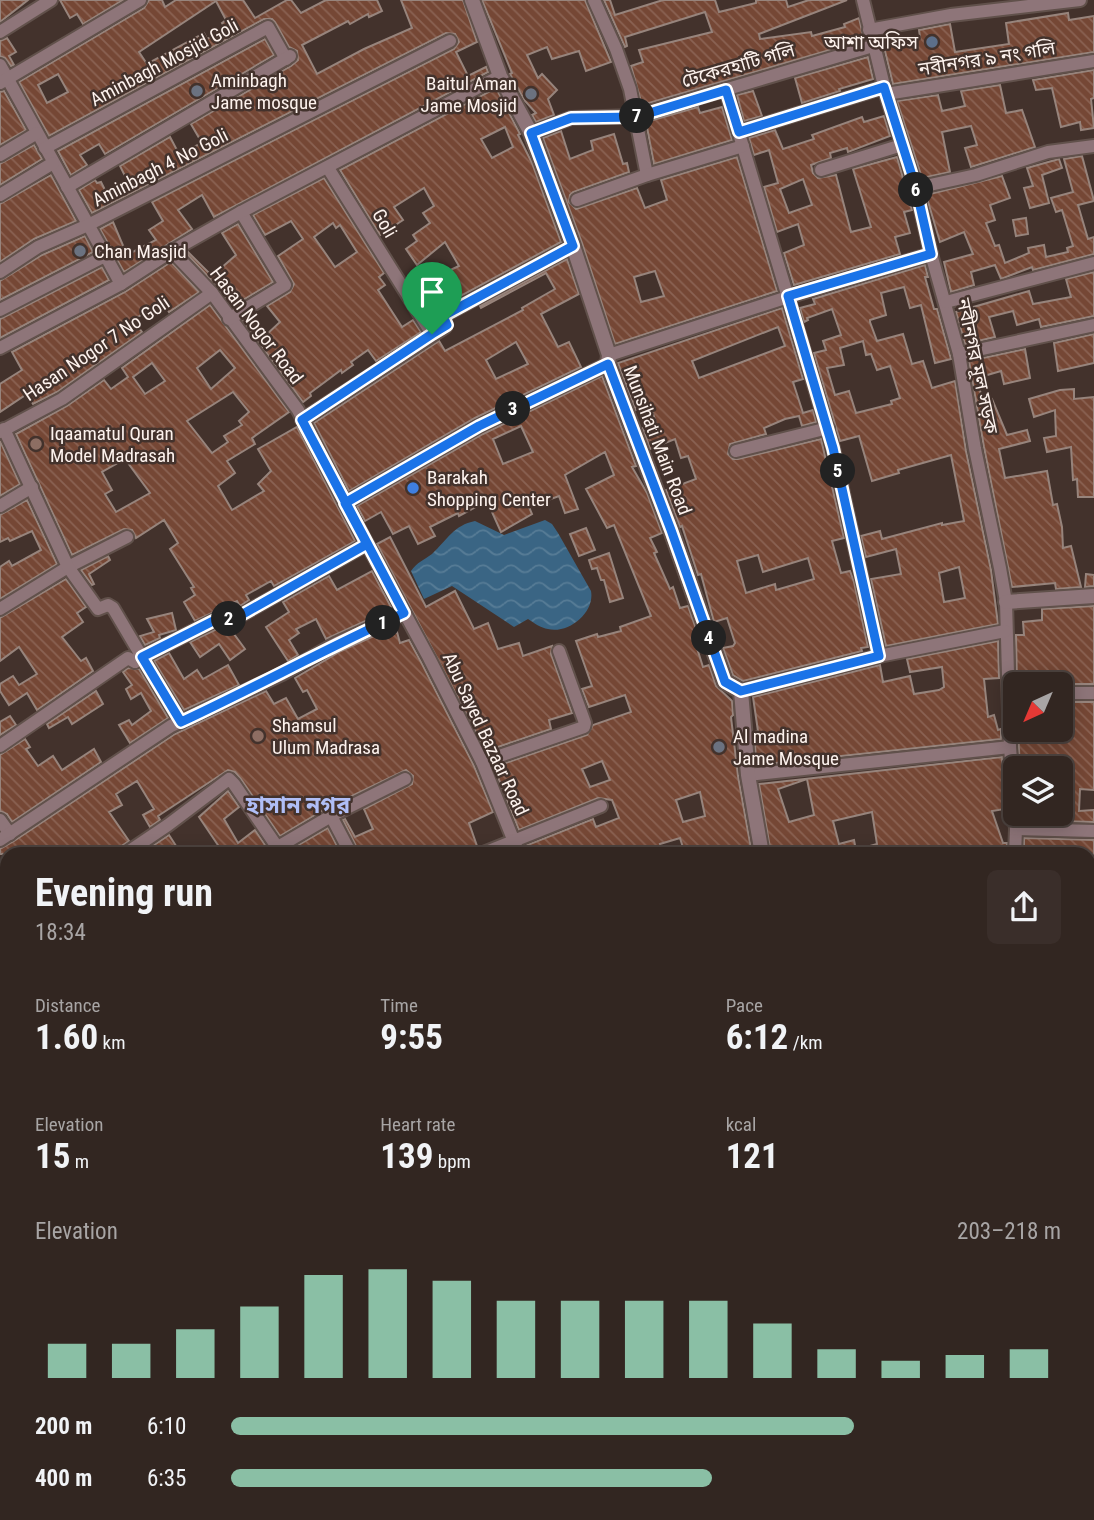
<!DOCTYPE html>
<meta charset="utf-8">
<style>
body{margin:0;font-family:"Roboto Condensed","Noto Sans Bengali",sans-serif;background:#3a2e2a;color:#f1f3f6;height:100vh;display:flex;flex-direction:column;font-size:26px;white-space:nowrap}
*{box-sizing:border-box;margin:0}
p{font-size:23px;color:#a8a5a5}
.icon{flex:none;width:38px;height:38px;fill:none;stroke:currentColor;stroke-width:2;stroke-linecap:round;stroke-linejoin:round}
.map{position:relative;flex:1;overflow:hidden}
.sheet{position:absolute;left:0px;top:847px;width:1096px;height:674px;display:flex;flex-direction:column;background:#322621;border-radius:21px 21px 0 0;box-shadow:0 4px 18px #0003,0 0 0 2px #4d433f}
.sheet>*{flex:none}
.needle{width:46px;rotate:224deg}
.buttons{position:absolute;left:1003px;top:672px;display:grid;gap:14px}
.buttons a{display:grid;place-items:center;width:70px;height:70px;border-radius:10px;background:#322621;box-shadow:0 4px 18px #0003,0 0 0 2px #4d433f;font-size:35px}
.pin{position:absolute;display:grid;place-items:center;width:60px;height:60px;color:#fff;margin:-72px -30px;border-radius:50% 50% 50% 0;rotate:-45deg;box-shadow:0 0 7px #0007}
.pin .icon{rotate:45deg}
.km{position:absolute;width:35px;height:35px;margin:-18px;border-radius:50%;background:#222;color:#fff;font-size:19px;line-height:35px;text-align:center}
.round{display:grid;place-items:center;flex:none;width:74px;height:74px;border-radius:10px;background:#3a2e2a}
.overview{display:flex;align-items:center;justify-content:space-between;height:119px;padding:0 35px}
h1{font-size:38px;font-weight:700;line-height:52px}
.figures{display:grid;grid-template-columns:repeat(3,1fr);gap:10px;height:119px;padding:7px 35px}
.figures div{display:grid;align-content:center}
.figures b{font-size:35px;font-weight:700}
.figures small{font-size:19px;font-weight:400}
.figures p{font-size:19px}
.chart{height:196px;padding:14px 35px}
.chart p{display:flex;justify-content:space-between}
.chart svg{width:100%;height:126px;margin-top:7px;stroke:#8abfa5;stroke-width:6}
ul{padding:0 35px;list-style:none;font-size:23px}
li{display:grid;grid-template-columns:112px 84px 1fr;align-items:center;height:52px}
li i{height:18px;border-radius:9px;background:#8abfa5}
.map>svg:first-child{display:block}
</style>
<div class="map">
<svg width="1094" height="1520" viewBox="0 0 1094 1520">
<defs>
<pattern id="water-waves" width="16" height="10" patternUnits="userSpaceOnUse" patternTransform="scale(1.75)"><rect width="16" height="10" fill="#3a6584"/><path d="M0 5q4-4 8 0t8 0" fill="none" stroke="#577c96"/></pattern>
<pattern id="building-back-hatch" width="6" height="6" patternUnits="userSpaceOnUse" patternTransform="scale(1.75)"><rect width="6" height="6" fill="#754735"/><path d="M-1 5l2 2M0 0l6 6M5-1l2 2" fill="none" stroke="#8a6253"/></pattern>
</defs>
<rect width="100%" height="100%" fill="#43322c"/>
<path fill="url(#water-waves)" d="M545,520L552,524L558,533L591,591C595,612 569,634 548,629C541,628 534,623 528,619L514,627L452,586L424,599L411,571C417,562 424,560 432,554C447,540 454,525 475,521L504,535Z"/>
<g fill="url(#building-back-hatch)" stroke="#97847c" stroke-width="2" fill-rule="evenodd">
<polygon points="0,0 28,0 0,22"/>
<polygon points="60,0 123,0 83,24 77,14 70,18"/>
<path d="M149,0H162L165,7L176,0H243L255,18L287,0H291L301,13L326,0H377L382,11L369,17L368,14L350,24L348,21L302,45L317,74L364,49L412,28L401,0H463L477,42L456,52L468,76L486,67L488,72L214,217L202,195L178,210L192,229L124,272L100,229L113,222L127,255L156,240L149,230L163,221L152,202L454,49L459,42L455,34L446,33L92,213L79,190L95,180L97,183L101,182L106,192L127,180L120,166L170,137L179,154L202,143L191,124L291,66L298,60L297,51L289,47L275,22L272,19H264L49,136L19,82L144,8ZM216,1L226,20L222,23L225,28L207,39L204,33L147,64L139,52ZM58,74L68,92L47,103L38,85Z"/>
<polygon points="482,0 585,0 611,62 586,71 579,51 552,59 547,47 527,55 538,78 542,74 557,90 548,99 554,115 536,122 532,115 536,113 525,101 510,74 512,73"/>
<polygon points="604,0 610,0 615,15 663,0 715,0 719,12 756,3 756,0 786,0 788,7 809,0 847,0 759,34 760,39 811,32 812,36 845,27 844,24 859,18 864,40 642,105 631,66 643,62 639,50 712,32 705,12 625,37 627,46 625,47"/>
<polygon points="1068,13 1069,20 1094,16 1094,52 893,84 884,47 920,37 919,30 950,24 955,52 1009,44 1006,23"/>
<polygon points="7,38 16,52 9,56 14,65 11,66 5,58 0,56 0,41"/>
<polygon points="265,39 274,55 105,154 99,144 80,155 87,165 71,175 58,151"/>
<polygon points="868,57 873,79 839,89 840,91 802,103 795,78"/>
<polygon points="1094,70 1094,98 1091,99 1094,128 1081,130 1080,122 1061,127 1052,88 1036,90 1033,80"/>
<polygon points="1000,85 1006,113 1022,110 1035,147 971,167 965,148 977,145 971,126 942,132 950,172 922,178 897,101 938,95 942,111 965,106 961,91"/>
<path d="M496,88L520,134L518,135L532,163L561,242L429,313L423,304L429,300L413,277L423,269L431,279L459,266L445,242L417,265L406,249L417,241L413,235L430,223L423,213L434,206L424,188L394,207L403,220L380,235L340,170ZM505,127L513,147L492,158L481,139Z"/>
<polygon points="4,91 26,130 0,145 0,92"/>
<polygon points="753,91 762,116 744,121 737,95"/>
<polygon points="698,107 700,113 722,107 732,140 654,164 646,122"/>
<path d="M884,116L890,136L848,152L847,148L830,153L831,158L811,165L813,173L818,178L836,175L851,232L871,227L853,169L897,157L912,210L904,212L910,233L895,237L900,254L794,285L784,253L804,245L798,224L777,232L764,187L778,183L769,150L754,155L749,138L775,130L783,149L814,139L812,135L862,117L864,122ZM803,179L812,205L789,213L780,189Z"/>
<path d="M561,131L570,159L593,150L591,141L614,134L623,164L627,163L629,172L573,192L570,195L569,202L576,209L637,188L645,208L667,200L661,180L737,157L777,291L615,344L582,243L543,138ZM655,271L664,296L641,302L634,277Z"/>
<polygon points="34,145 42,159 0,185 0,164"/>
<polygon points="1082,156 1094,201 1078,205 1088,239 1094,237 1094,254 1033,270 1032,267 1001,279 995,265 971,272 974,285 951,292 944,262 973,254 964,232 940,242 926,195 1002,176 1010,198 990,205 995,220 986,223 995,246 999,245 1005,263 1029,253 1028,248 1044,245 1046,257 1068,252 1067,248 1073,246 1062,210 1056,212 1051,198 1073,192 1064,159"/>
<polygon points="1059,159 1062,168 1042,175 1049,203 1030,208 1024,188 1033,186 1027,168"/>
<polygon points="51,175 76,221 34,239 0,262 0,204"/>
<path d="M324,178L384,273L379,277L385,285L378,290L402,327L413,320L421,332L376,361L368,350L351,362L353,365L342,373L341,370L310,393L311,396L303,402L243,321L250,317L265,336L280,322L267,306L290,292L294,284L278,256L303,239L291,221L265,235L253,215ZM333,223L336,228L340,225L357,252L335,267L314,237Z"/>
<polygon points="1026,218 1028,234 1016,236 1013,220"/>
<polygon points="238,224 273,282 233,306 218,287 186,253 188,252 212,276 236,255 222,233"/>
<polygon points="85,236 93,252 0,300 0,281 42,255"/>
<path d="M567,259L579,294L541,314L558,347L569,342L581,367L475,418L349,491L314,423L439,341L445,351L523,310L522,308L555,289L546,273L481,308L480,306ZM516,342L528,364L496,379L486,360Z"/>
<polygon points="171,262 199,292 169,312 165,306 156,312 154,307 133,320 142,332 57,392 33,404 27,394 0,412 0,384 22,370 12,352 125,292"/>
<path d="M925,265L928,277H925L934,309H937L951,359L935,363L921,305L910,308L904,287L881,293L886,315L870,320V322L877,341L903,334L912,364L923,361L932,388L955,381L966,451L991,570L998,624L886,646L871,579L901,574L896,549L866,557L861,536L880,531L882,539L942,523V525L964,521L951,455L898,470L899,473L872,481L859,436L840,441L814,353L826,350L823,341L841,335L832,309L807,318L808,320L804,322L800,308L815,304L813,299ZM863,341L866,355L871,354L877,370L890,366L900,398L891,401L892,404L856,413L849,391L835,395L827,368L844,365L840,348ZM959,567L965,598L944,602L939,573Z"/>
<polygon points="102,267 109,280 0,338 0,319"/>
<polygon points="1094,272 1094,316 1041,327 1039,319 1017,325 1013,311 989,317 995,337 965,344 956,312 1029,291 1033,304 1071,297 1066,279"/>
<path d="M210,305L289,412L252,438L255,444L227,461L235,473L218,486L232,510L264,491L258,484L271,471L258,449L297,427L355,541L274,586L271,581L246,595L249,600L240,606L237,601L195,621L184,602L195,595L191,588L194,587L170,549L178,543L164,520L136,538L132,530L124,529L72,555L16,434L67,406L104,380L111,389L128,377L122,368ZM220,350L235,368L211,389L197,368ZM152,363L165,381L145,394L133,377ZM233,392L249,412L239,421L242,425L224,436L228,442L212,453L187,421ZM125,459L150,493L116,512L105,494L112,490L102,472Z"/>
<path d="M782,308L803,379L793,382L803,413L813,410L816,422L802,426L799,416L785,419L764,428L766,434L730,444L728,454L733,459H738L821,439L844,538L832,541L841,573L850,571L854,582L868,647L861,648L862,651L743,681L733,675L723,648L733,646L735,643L727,618L714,622L701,574L698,575L682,526L680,527L666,490L696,479L688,456L681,458L675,439L650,449L643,428L656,423L650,404L636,410L618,363ZM778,327L785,346L699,378L692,361ZM758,555L763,572L808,558L814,579L776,590L775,584L746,593L737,561Z"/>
<polygon points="1094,334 1094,363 1058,371 1054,343"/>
<polygon points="1025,349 1030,378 1004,384 1001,371 977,378 983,403 992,399 1007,435 1027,430 1030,441 999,449 1005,478 1047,471 1053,505 1057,504 1062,527 1063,548 1071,546 1081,587 1056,589 1055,583 1012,587 984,447 969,361"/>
<path d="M602,376L636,466L632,467L647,493L662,533L650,538L657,552L654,553L670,589L673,587L680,608L688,606L701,643L696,645L703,667L709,665L716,686L732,701L733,715L731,717L738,776L752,854H685L680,838L660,844L663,851H660L661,854H613L611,849L599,854H528L525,846L593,819L596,827L619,818L612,800L598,798L519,830L494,767L587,735L593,725L631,712L625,695L589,707L582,689L592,686L576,641L597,634L598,637L621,631L620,627L651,616L614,525L607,528L586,489L614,475L605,452L565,475L578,509L565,513L559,496L529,507L532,514L501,532L487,501L459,516L458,513L430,527L435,536L418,544L409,526L393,534L381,512L365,521L357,506L483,434ZM521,426L533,452L503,464L493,439ZM602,761L610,780L590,787L582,769ZM700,792L705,816L683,822L676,800Z"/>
<polygon points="1074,389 1074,399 1094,397 1094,497 1078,497 1077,479 1073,480 1071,447 1047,452 1044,438 1056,436 1055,410 1034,417 1029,399 1060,390"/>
<polygon points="0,441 20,484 0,496"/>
<polygon points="27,500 57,564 0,599 0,567 9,561 12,566 41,550 32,531 10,541 8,538 0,542 0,515"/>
<polygon points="586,528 595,550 579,556 570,534"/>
<polygon points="390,537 426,607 455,591 474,629 488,623 498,649 519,643 523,656 552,646 551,654 572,713 549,720 551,729 486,751 377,544"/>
<polygon points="609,553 623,598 610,602 604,580 601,580 597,568 592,569 589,560"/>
<polygon points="108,556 110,560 89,574 94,584 92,585 81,570"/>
<polygon points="372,571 392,609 326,639 316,619 296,629 299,633 289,640 298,655 288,661 266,627 289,612 283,602 329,576 337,590"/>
<polygon points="1086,574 1094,575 1094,586 1085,587"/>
<polygon points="66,579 86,607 77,613 83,622 62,637 81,661 86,658 93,671 37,710 27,693 9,705 0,691 0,684 13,676 19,685 37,674 19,647 0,661 0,618"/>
<polygon points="1094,606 1094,684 1017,684 1016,635 1024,635 1023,622 1042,620 1042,609"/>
<polygon points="172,613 176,630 159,635 160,638 145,645 140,636 154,632 147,619"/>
<polygon points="223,626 228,626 245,649 230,660 219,644 200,657 190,642"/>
<polygon points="397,632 400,643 409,640 421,662 474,766 493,812 469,823 477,846 475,847 457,854 360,854 343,820 345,819 355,837 373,829 364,809 412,784 413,776 406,770 327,808 280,836 241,779 235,772 228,770 158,816 160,820 150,827 143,815 154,809 137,781 116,794 122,805 109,812 129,841 120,847 116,854 0,854 0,849 14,841 175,734 266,691 274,704 286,698 298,719 317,709 307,690 303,692 295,678 341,651 376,635 378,638"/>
<polygon points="998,641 999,678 984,679 988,717 994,715 998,730 1001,729 1001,739 766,764 765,757 756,758 754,732 758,731 753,697 880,665 883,682 910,676 914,694 939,690 944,687 942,667 910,672 907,659"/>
<polygon points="169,653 184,679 197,670 203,679 228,665 239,685 184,710 154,661"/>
<polygon points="128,668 139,669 168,718 130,743 119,725 129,720 132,725 151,711 141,693 131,699 126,689 132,685 123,672"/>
<polygon points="96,691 103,704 72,724 68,717 49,728 47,724"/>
<polygon points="1060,702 1094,702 1094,790 1080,789 1079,811 1094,810 1094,822 1024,820 1024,814 1060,814 1061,768 1020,768 1018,730 1060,730"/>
<polygon points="10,716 16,725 0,735 0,722"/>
<polygon points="25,739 30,747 26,749 38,766 53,756 62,770 94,749 101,762 12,822 7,814 0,811 0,755"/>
<path d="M1002,757L1005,809L992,811L1003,843H1007L1006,854H771L759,784ZM807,779L814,815L789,822L778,789ZM872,812L877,844L856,850L854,840L839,844L833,821Z"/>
<polygon points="228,791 239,807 224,819 238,843 255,830 265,845 259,849 257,854 224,854 199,817"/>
<polygon points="328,828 341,854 291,854 290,850"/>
<polygon points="169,835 178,849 170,854 141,854"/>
<polygon points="1024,838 1094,840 1094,854 1065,854 1065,847 1024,850"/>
</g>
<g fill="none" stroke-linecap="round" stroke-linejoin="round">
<defs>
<g id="minor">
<polyline points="594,0 616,49 630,89 647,175"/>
<polyline points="863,0 886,94 916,188 931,254 959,354 975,449 1000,568 1006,602 1010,747 1016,829 1015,854"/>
<polyline points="869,30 951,15 1080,0"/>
<polyline points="0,32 51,0"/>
<polyline points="0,65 121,284"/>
<polyline points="0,83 140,0"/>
<polyline points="726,90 833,448 879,656"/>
<polyline points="886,94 1094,61"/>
<polyline points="739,132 884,87"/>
<polyline points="531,133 571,118 636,116 873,46"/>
<polyline points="45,148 268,27 286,59"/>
<polyline points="0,155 37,133"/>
<polyline points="328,168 432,334"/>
<polyline points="821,170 902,145"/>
<polyline points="67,187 290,56"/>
<polyline points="916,188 976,175 1048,152 1094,146"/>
<polyline points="0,195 53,163"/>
<polyline points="577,200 647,175 743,146"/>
<polyline points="172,251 212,293 298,410 345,503 429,658 482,762 519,854"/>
<polyline points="0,272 38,247 88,225 450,41"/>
<polyline points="946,302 1094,263"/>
<polyline points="0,310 105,256"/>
<polyline points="229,319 285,285 241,212"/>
<polyline points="0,348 121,284 172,251 241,212 500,76"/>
<polyline points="959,354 1094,325"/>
<polyline points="609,355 788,297 931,254"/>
<polyline points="302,420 445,327 443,316 573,246"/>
<polyline points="0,432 62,399 212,293"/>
<polyline points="736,451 828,428"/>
<polyline points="345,503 479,426 608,364"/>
<polyline points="0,506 32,487"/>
<polyline points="0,609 68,567 127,537"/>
<polyline points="741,691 879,656 1005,631"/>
<polyline points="1060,693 1094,693"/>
<polyline points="181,722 142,657 221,617 236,618 367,544"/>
<polyline points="0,746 128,658 135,662 142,657 113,608 108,605 98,609 68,567 4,429"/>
<polyline points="482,762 584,727 585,723 559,651"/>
<polyline points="748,775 1010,747"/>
<polyline points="331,816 351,854"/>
<polyline points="0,820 10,834"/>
<polyline points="1016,829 1094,831"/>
<polyline points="0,840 171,726 282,674 337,643 404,613"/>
<polyline points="125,854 168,825 229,779 234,784 282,854"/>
<polyline points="266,854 331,816 405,779"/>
<polyline points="481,854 601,806"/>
<polyline points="0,943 7,938"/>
<polyline points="0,1025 7,1019"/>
<polyline points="0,1105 7,1100"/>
<polyline points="1088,1121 1094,1121"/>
<polyline points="0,1259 7,1254"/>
<polyline points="0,1279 7,1290"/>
<polyline points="1088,1400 1094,1400"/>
<polyline points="0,1452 7,1449"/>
<polyline points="155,1514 159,1520"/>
<polyline points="625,1514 628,1520"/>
<polyline points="847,1514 848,1520"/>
<polyline points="58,1520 67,1514"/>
<polyline points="215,1520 227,1514"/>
<polyline points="393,1520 404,1514"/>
<polyline points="1007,1520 1008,1514"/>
</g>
<g id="tertiary">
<polyline points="472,0 500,76 531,133 573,246 609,355 608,364 671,530 725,682 741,691 748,775 762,854"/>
<polyline points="1006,602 1094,596"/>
</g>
</defs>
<use href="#minor" stroke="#61514b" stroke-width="16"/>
<use href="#tertiary" stroke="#61514b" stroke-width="18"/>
<use href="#minor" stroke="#8e7579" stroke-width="12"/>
<use href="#tertiary" stroke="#8e7579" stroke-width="14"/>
</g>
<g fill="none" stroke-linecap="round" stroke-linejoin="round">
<defs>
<path id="route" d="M432,334L302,420L404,613C329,647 256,687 181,722L142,657L221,617L236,618L367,544L345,503L479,426L608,364L671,530L725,682L741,691L879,656L833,448L788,296L931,254L916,188L884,87L739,132L726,90L636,117L571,118L531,133L573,246L443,316L447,325L432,334"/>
</defs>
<use href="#route" stroke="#fff" stroke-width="14"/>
<use href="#route" stroke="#1a73e8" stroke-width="9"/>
</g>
<circle fill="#5c6f8a" stroke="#43322c" stroke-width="2.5" cx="932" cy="42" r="7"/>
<g fill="#6b7280" stroke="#43322c" stroke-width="2.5">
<circle cx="197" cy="91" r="7"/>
<circle cx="531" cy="94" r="7"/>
<circle cx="80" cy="251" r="7"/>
<circle cx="719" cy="747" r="7"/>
</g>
<g fill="#8d6e63" stroke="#43322c" stroke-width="2.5">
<circle cx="36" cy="444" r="7"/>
<circle cx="258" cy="736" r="7"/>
</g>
<circle fill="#3f7fe0" stroke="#43322c" stroke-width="2.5" cx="413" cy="488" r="7"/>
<g text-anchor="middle" stroke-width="5" stroke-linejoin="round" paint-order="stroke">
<g font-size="19" fill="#fdf2ed" stroke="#43322c" text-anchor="start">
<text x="918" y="49" text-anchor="end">আশা অফিস</text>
<text x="211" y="87">Aminbagh<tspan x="211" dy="22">Jame mosque</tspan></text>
<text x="517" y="90" text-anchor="end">Baitul Aman<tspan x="517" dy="22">Jame Mosjid</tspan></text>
<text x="94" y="258">Chan Masjid</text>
<text x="50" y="440">Iqaamatul Quran<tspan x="50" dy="22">Model Madrasah</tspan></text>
<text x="427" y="484">Barakah<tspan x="427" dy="22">Shopping Center</tspan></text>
<text x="272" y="732">Shamsul<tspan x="272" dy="22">Ulum Madrasa</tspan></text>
<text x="733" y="743">Al madina<tspan x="733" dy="22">Jame Mosque</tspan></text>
</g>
<g font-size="19" fill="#fdf2ed" stroke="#43322c">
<text transform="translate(987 58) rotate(-9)" y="7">নবীনগর ৯ নং গলি</text>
<text transform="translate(164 62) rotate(-28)" y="7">Aminbagh Mosjid Goli</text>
<text transform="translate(738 65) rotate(-16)" y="7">টেকেরহাটি গলি</text>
<text transform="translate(160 167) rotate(-27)" y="7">Aminbagh 4 No Goli</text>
<text transform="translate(385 223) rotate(60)" y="7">Goli</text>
<text transform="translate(257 325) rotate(53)" y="7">Hasan Nogor Road</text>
<text transform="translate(96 348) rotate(-34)" y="7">Hasan Nogor 7 No Goli</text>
<text transform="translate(978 366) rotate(78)" y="7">নবীনগর মূল সড়ক</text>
<text transform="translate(658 440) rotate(69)" y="7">Munsihati Main Road</text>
<text transform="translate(486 734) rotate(65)" y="7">Abu Sayed Bazaar Road</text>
</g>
<g font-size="23" font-weight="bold" fill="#b0bef6" stroke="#43322c">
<text x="298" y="813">হাসান নগর</text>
</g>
</g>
</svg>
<div class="buttons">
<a><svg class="needle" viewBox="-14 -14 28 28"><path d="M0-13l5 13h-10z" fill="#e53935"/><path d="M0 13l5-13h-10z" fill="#a8a5a5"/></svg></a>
<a><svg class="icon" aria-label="layers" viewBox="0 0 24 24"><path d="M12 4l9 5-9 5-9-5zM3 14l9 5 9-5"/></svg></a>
</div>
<div class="pin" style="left:432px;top:334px;background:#1e9e55"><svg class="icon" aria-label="arrive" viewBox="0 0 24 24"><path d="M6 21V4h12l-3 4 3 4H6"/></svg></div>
<b class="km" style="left:383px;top:623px">1</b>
<b class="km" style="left:229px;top:619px">2</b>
<b class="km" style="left:513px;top:409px">3</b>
<b class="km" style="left:709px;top:638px">4</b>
<b class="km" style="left:838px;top:471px">5</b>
<b class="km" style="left:916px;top:190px">6</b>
<b class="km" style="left:637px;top:116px">7</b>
<section class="sheet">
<div class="overview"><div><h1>Evening run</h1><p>18:34</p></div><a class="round"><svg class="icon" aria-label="share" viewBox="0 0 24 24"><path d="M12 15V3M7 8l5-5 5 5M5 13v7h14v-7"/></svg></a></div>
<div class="figures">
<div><p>Distance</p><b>1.60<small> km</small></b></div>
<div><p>Time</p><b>9:55</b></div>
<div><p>Pace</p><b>6:12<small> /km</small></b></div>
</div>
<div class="figures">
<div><p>Elevation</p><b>15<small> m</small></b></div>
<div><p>Heart rate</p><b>139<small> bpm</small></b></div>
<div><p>kcal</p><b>121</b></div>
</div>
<div class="chart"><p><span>Elevation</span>203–218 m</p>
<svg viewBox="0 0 160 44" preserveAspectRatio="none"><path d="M5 44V32M15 44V32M25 44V27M35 44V19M45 44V8M55 44V6M65 44V10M75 44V17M85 44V17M95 44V17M105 44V17M115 44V25M125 44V34M135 44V38M145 44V36M155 44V34"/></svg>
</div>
<ul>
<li><b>200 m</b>6:10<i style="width:75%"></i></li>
<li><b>400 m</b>6:35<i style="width:58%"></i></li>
</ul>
</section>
</div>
